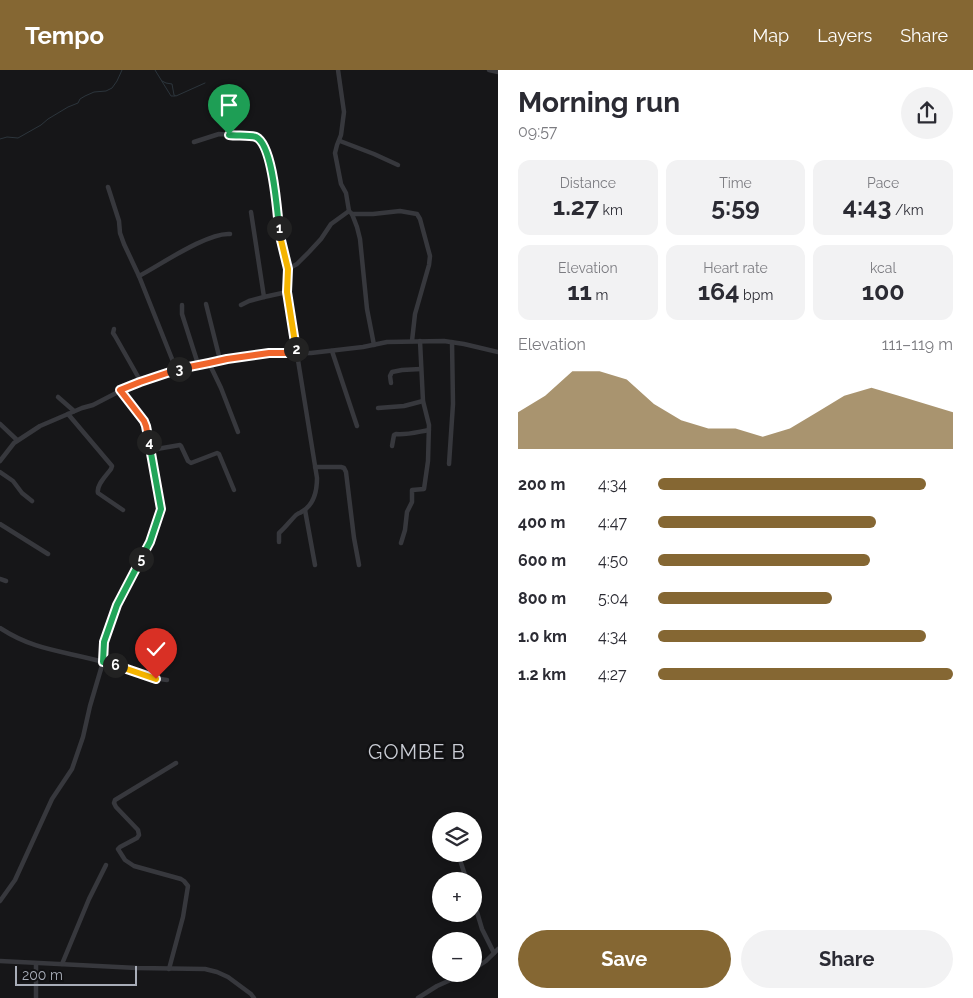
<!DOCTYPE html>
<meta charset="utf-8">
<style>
body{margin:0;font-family:Raleway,sans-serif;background:#f2f2f3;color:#2b2b33;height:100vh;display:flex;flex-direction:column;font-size:19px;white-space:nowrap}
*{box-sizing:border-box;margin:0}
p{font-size:16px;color:#7c7c81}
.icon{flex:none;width:28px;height:28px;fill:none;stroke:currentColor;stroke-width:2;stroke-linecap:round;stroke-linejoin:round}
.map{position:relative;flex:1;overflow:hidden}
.side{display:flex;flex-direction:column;background:#fff;width:475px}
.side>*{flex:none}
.buttons{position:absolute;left:432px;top:742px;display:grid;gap:10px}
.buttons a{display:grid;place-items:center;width:50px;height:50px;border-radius:50%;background:#fff;box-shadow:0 2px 8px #0003;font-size:25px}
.scale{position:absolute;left:15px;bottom:12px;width:122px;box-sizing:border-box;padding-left:5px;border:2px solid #a8adb8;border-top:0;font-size:14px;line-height:18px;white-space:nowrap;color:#a8adb8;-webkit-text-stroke:4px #111113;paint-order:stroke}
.pin{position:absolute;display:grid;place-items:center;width:42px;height:42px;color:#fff;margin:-51px -21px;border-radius:50% 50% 50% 0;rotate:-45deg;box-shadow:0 0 5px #0007}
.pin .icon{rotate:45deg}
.km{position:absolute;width:25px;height:25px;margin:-12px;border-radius:50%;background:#222;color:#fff;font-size:14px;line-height:25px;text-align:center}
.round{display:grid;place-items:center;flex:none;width:52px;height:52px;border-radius:26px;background:#f2f2f3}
.headline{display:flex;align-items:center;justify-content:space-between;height:85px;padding:0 20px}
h1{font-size:28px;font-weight:700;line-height:38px}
.metrics{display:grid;grid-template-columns:repeat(3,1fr);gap:8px;height:85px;padding:5px 20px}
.metrics div{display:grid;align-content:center;border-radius:12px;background:#f2f2f3;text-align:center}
.metrics b{font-size:25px;font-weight:700}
.metrics small{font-size:14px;font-weight:400}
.metrics p{font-size:14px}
.chart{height:140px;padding:10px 20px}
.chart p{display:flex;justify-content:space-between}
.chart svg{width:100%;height:90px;margin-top:5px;fill:#856733;opacity:.7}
.primary-button{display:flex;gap:10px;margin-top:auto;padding:10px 20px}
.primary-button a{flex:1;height:58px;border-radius:30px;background:#856733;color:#fff;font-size:20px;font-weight:700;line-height:58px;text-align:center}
.primary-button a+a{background:#f2f2f3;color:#2b2b33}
ul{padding:0 20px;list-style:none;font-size:16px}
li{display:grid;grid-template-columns:80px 60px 1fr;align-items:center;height:38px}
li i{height:12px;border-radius:6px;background:#856733}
header{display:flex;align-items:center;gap:30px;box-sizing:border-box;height:70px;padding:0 25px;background:#856733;color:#fff}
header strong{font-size:24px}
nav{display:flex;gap:28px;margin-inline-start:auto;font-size:18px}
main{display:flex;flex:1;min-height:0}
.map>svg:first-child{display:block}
</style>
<header>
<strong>Tempo</strong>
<nav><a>Map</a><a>Layers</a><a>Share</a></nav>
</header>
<main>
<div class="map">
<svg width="498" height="928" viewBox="0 0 498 928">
<rect width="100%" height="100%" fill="#161618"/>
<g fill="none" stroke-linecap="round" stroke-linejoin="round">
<g stroke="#2c353c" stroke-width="1">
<polyline points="155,0 171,26 175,26"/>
<polyline points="162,11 166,13 172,14 174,25 176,26 205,13"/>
<polyline points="0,69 7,67 18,68 41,55 48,49 68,37 78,33 80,29 85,26 94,22 106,21 112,18 117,11 122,0"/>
</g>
<g stroke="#37383d" stroke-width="4.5">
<polyline points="338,0 344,42 341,65 337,75 335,83 341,114 346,123 349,141 352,144 357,157 360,169 367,239 374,275"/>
<polyline points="489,0 498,2"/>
<polyline points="340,71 374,84 398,95"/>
<path d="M194,72L219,64L252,66L256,67L264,74L272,102L280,166L288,199L287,222L317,408C317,420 314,434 303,441C297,445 302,441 296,445C290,451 285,458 279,463V472"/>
<polyline points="108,117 119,151 120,163 124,174 139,206"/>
<polyline points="251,142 264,227 287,222"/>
<polyline points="352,144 373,144 400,141 417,144 420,149 430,186 429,195 415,244 412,271"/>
<polyline points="288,199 297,194 309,182 321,169 331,154 349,141"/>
<polyline points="206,234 220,290"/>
<polyline points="182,235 182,244 198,294"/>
<polyline points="241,235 249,231 264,227"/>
<polyline points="114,259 113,263 115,266 141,312"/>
<polyline points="332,281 357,356"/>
<polyline points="209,293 221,318 238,362"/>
<path d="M176,299L139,206C160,195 208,162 230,164"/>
<polyline points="391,313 390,306 392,302 402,300 421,299"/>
<polyline points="58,327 74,341"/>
<polyline points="378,338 404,336 423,331"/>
<path d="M68,344L112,396L111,399C106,406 96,415 98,423L123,440"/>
<polyline points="0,354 17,370"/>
<path d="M392,376L394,365L396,364C407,365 417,362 429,360"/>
<polyline points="151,380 180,375 181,376 188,391 191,393 217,383 219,384 234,420"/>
<polyline points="0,391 14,373 40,356 82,338 93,335 120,321 136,314 176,299 209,293 227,289 269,283 311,283 363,277 387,272 444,271 464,274 498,282"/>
<polyline points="449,394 453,334 452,272"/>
<polyline points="315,397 341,397 344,398 346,402 354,468 359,495"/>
<polyline points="0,402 13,411 22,423 32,431"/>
<polyline points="305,440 315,495"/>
<polyline points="0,454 48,484"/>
<polyline points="401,473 405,460 407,442 412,432 412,420 424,419 428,391 429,355 423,331 420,271"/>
<polyline points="0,509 6,511"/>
<path d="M0,558C35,581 65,581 103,592C124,597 145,608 167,610"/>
<polyline points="458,784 467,811"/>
<polyline points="0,831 15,810 52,729 72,699 83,667 90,636 103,592 104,572 117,535 150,472 156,457 161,439 157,413 153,397 151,380 146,356 144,351 120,321"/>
<polyline points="474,832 482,859 494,883"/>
<polyline points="0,891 137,898 205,899 217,902 228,907 251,924 254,928"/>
<polyline points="62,894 89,829 106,795"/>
<polyline points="169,899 183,847 188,816 184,811 181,809 134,796 125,790 118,779 120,777 137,768 139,765 138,760 116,737 114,733 115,730 176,693"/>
<polyline points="474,899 486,891 498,879"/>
<polyline points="36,928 36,894"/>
<polyline points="418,928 437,916 464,904"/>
</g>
</g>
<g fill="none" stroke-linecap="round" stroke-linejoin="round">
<defs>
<path id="split-1" d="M229,65C236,66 250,65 256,67C273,75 277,140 279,158"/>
<polyline id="split-2" points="279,158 280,166 288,199 287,222 296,279"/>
<polyline id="split-3" points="179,299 209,293 227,289 269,283 296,283 296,279"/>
<polyline id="split-4" points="149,372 146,356 144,351 120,320 140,312 179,299"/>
<polyline id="split-5" points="141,489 150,472 161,439 149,372"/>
<polyline id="split-6" points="115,595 103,592 104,572 117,535 141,489"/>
<polyline id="split-7" points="115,595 156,609"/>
</defs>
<use href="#split-1" stroke="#fff" stroke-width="10"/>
<use href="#split-2" stroke="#fff" stroke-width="10"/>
<use href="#split-3" stroke="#fff" stroke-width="10"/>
<use href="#split-4" stroke="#fff" stroke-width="10"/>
<use href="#split-5" stroke="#fff" stroke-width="10"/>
<use href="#split-6" stroke="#fff" stroke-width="10"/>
<use href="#split-7" stroke="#fff" stroke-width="10"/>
<use href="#split-1" stroke="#22a559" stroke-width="6"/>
<use href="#split-2" stroke="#f5b400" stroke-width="6"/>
<use href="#split-3" stroke="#f0652b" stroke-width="6"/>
<use href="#split-4" stroke="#f0652b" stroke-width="6"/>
<use href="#split-5" stroke="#22a559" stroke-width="6"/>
<use href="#split-6" stroke="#22a559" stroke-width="6"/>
<use href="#split-7" stroke="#f5b400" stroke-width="6"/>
</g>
<g text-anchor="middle" stroke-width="5" stroke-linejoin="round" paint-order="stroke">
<g font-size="20" letter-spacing="1" fill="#c9ccd4" stroke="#111113">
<text x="417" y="689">GOMBE B</text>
</g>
</g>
</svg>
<div class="buttons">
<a><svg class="icon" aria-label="layers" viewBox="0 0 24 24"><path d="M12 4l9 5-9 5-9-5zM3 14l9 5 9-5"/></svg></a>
<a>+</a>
<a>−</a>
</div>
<div class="scale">200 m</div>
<div class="pin" style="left:229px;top:65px;background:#1e9e55"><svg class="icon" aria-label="arrive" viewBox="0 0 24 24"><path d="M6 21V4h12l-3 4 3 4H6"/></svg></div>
<div class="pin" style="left:156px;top:609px;background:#d93025"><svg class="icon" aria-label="check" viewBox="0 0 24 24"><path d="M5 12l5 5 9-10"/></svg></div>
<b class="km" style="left:279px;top:158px">1</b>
<b class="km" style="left:296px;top:279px">2</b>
<b class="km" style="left:179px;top:299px">3</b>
<b class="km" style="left:149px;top:372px">4</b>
<b class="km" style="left:141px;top:489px">5</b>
<b class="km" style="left:115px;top:595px">6</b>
</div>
<section class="side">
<div class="headline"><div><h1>Morning run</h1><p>09:57</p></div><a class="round"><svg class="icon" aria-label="share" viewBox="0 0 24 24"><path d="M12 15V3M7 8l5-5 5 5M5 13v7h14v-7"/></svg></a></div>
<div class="metrics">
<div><p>Distance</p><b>1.27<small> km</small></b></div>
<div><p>Time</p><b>5:59</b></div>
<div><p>Pace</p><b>4:43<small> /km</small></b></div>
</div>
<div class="metrics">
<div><p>Elevation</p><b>11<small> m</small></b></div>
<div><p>Heart rate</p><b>164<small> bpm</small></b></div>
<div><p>kcal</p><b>100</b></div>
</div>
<div class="chart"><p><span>Elevation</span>111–119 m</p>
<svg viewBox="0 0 160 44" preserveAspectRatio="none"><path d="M0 44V26L10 18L20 6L30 6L40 10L50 22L60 30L70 34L80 34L90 38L100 34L110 26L120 18L130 14L140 18L150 22L160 26V44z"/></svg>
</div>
<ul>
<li><b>200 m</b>4:34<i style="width:91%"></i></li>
<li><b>400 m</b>4:47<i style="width:74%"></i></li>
<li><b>600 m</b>4:50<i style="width:72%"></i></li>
<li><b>800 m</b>5:04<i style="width:59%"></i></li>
<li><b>1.0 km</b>4:34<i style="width:91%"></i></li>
<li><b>1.2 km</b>4:27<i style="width:100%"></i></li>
</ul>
<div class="primary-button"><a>Save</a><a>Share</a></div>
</section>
</main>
